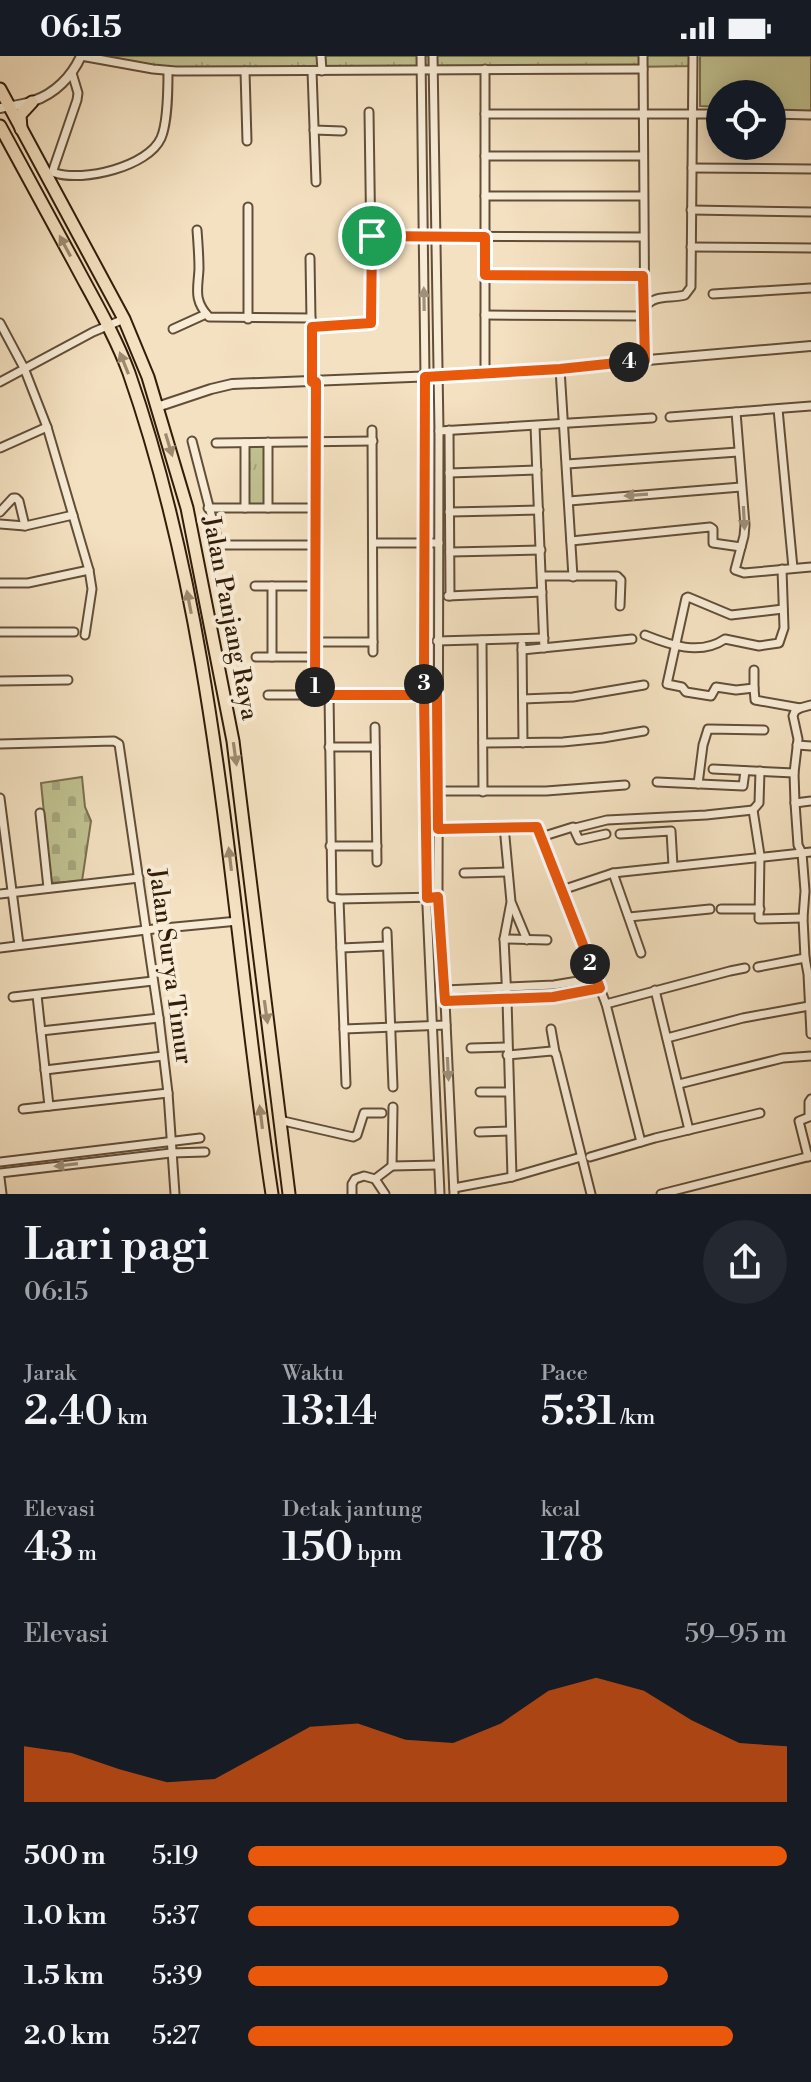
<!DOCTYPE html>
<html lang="id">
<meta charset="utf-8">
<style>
body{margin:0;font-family:"Libre Bodoni",serif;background:#242831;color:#f1f3f6;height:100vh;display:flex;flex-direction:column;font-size:30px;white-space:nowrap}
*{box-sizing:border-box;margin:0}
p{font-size:26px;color:#9ea1a6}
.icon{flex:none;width:44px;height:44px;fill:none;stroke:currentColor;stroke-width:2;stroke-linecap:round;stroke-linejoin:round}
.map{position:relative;height:1138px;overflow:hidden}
.panel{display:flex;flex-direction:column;background:#171b24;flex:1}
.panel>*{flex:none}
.controls{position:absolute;left:706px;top:24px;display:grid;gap:16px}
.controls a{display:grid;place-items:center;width:80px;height:80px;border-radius:50%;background:#171b24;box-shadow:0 4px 20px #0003;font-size:40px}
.pin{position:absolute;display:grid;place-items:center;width:68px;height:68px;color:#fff;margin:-34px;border:4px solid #fff;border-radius:50%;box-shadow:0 2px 8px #0007}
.km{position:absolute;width:40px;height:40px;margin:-20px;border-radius:50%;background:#222;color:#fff;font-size:22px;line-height:40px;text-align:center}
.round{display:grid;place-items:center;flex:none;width:84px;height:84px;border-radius:42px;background:#242831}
.overview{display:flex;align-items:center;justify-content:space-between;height:136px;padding:0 24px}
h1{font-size:44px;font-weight:600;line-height:60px}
.stats{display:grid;grid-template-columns:repeat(3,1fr);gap:12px;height:136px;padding:8px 24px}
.stats div{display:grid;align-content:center}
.stats b{font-size:40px;font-weight:600}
.stats small{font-size:22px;font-weight:400}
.stats p{font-size:22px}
.chart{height:224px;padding:16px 24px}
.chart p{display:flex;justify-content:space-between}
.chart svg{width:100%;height:144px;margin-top:8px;fill:#ea580c;opacity:.7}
ul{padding:0 24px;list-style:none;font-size:26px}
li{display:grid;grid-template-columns:128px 96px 1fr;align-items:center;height:60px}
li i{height:20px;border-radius:10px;background:#ea580c}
.status{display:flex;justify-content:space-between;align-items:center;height:56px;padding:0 40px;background:#171b24;direction:ltr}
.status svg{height:22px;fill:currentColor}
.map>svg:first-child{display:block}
</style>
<div class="status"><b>06:15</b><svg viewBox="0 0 49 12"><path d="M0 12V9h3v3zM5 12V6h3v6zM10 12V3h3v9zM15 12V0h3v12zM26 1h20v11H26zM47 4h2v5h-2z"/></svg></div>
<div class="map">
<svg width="811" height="1138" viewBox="0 0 811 1138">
<defs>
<pattern id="cemetery-stones" width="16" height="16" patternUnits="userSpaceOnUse" patternTransform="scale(2)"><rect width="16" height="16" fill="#c0c190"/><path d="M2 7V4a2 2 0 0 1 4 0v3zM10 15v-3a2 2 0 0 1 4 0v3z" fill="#a5a57b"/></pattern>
<pattern id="park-tufts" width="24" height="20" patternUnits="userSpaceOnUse" patternTransform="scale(2)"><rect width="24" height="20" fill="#c0c190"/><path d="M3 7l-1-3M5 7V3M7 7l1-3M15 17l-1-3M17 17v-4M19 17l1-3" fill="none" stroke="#a5a57b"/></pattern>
</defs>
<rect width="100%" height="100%" fill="#f4e1c1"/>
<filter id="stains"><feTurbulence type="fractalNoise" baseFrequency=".0025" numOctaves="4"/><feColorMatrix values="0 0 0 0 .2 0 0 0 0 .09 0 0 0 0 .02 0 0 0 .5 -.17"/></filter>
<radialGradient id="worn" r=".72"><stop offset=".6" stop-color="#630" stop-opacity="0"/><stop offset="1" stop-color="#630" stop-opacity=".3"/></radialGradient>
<polygon fill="#c0c190" stroke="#796f4d" stroke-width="2" points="700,0 811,0 811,56 772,54 772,38 720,38 720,51 700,50"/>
<polygon fill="url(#cemetery-stones)" stroke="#796f4d" stroke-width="2" points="82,721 85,751 91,765 82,825 51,827 41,727"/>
<g fill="url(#park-tufts)" stroke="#796f4d" stroke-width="2">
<polygon points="85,0 695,0 695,10 483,13 168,14 84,5"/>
<polygon points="247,389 268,389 267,449 247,449"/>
</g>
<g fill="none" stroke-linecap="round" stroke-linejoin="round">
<defs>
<g id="minor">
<polyline points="81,0 153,13 176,15 643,13"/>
<polyline points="321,0 322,15"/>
<polyline points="421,0 425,321 424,628 426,828 440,1138"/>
<polyline points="433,0 439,375 438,841 445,945 454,1138"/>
<polyline points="643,0 645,304"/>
<polyline points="245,15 247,85"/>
<polyline points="312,15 316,126"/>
<path d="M72,17L78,37L77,44L53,114L55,117C83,126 148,111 161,82C168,66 168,33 168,15"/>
<polyline points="485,58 720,58"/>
<polyline points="772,58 811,59"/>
<polyline points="314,74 342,75"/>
<polyline points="485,100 643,100"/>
<polyline points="692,112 811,113"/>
<polyline points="485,140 643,140"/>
<polyline points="248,151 248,263"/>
<polyline points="691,154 811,156"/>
<path d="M197,174C198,187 199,200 199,213C198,233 193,244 209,261L311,262"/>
<polyline points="372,180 643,181"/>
<polyline points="691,191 811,192"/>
<polyline points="310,202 312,326"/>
<polyline points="485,219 643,220"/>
<polyline points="713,238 811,232"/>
<path d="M645,251C655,238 670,243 685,239L691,231L693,0"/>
<polyline points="485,259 644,260"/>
<polyline points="0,267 24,312 47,371 89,514 92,533 85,579"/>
<polyline points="312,271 369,269 372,264 369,56"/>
<polyline points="173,273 206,258"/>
<polyline points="560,313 573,521"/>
<polyline points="485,318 485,13"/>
<polyline points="0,326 93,276 124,263"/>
<polyline points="778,353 793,512"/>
<polyline points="736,356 745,469 744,480 735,514 744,517 811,511"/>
<polyline points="670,361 811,350"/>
<polyline points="535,370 544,592"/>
<polyline points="372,374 373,596"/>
<polyline points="449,374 450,540"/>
<polyline points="439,375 652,362"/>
<polyline points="192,385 219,489 316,489"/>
<polyline points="216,387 373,385"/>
<polyline points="0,392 47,371"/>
<polyline points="567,408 738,396"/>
<polyline points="449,417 537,414"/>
<polyline points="569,445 741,431"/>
<polyline points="208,452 316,452"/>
<polyline points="245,452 245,387"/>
<polyline points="268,452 268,386"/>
<polyline points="0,456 13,442 16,442 19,445 25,470"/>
<polyline points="449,456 539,454"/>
<polyline points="0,468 25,470 73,459"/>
<polyline points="571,485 710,471 713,473 713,487 741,491"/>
<polyline points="373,487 439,487"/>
<polyline points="450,496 541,494"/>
<polyline points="542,520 617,520 621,524 620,550"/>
<polyline points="0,527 28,527 89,514"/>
<polyline points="255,530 316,530"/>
<polyline points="272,530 272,601"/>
<polyline points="448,540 542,536"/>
<polyline points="783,553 731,559 688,541 686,542 667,628 682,631 686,636 711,640 716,631 736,634 754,632 755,644 800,652"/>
<polyline points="0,576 74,576"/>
<path d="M645,579C670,589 700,600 725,583L759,590L779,587L784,572L782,513"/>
<polyline points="482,584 483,736"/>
<polyline points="437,585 544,582"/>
<polyline points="315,586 373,586"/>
<polyline points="522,589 523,687"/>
<polyline points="522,594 632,583"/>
<polyline points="256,601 315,601"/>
<polyline points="754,614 754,632"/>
<polyline points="0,625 68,624"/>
<polyline points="268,639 437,639"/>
<polyline points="315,639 316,326"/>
<polyline points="329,639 332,842 339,843 438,841"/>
<polyline points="523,643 573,641 644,629"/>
<polyline points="811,649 800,652 795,655 793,660 798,683 794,717 795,747 798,789 802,797 805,835 803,862 805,902 808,918 811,978"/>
<polyline points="375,671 377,806"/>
<polyline points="483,687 563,686 603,682 644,675"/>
<polyline points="0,688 114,685 119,688 159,962 168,1037 175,1138"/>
<polyline points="797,689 811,690"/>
<polyline points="329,691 375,691"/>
<polyline points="713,713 794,717"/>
<polyline points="760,715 759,747 753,754 760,799 759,863 803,862"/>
<polyline points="657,726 743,730 745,715"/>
<polyline points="698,728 703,689 708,673 764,674"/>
<polyline points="438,735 546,735 625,729"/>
<polyline points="0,742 19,889"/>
<polyline points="795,747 811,745"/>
<polyline points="40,757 48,832"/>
<polyline points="504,770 511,846 504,883 507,943 512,1121"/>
<polyline points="575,772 607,764 706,759 753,754"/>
<polyline points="438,773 537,771 606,948 641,1086"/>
<polyline points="620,778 671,775 673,810"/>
<polyline points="541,781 573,771 579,784 606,778"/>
<polyline points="330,790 377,790"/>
<polyline points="464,817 507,816"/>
<polyline points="613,817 641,897"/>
<polyline points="562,834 613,817 811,796"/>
<polyline points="0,838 139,822"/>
<polyline points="339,843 346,1028"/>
<polyline points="512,848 527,884"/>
<polyline points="721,853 760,853"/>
<polyline points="629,861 710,853"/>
<polyline points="387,876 393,1031"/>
<polyline points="504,883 547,884"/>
<polyline points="0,892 154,873 238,865"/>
<polyline points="341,892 387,890"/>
<polyline points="758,911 805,902"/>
<polyline points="445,934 554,929 596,922"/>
<polyline points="655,934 689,1074"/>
<polyline points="37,939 49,1050"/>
<polyline points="13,941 153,925"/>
<polyline points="445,945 553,941 600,932"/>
<polyline points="606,948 730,915 745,912"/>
<polyline points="344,973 446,969"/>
<polyline points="551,973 555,996"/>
<polyline points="41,975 159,962"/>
<polyline points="667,982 743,962 809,950"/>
<polyline points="471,992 507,991"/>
<polyline points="507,999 552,995 556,998 591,1138"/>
<polyline points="45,1014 163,1000"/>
<polyline points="679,1028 783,1002 811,1000"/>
<polyline points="480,1036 509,1036"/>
<polyline points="393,1051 392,1110 438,1109"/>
<polyline points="23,1053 168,1037"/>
<polyline points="279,1064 353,1081 357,1079 364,1057 382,1057"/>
<polyline points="479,1076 510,1075"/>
<polyline points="590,1101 655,1082 760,1057"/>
<polyline points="808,1101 799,1065 809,1061 809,1046 811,1043"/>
<polyline points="0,1106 200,1082"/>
<polyline points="0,1117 171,1097 205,1096"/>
<polyline points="0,1122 2,1138"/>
<polyline points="375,1123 392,1110"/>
<polyline points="454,1132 512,1121 581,1101"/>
<polyline points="352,1138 352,1128 355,1123 364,1120 375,1123 385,1138"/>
<polyline points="661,1138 811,1100"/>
</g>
<g id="tertiary">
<path d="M0,52C11,50 23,49 33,45C55,38 72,20 81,0"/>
<polyline points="157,351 211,333 232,328 485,318 811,290"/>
</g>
<g id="primary">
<polyline points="0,33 124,263 148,321 187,452 233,685 289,1138"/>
<path d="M0,70C25,116 50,162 75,208C94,244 115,279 129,317C221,581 230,863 272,1138"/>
<polyline points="21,73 20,59 32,46"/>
</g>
</defs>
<use href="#minor" stroke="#624e38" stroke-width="11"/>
<use href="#tertiary" stroke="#624e38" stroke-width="12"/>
<use href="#primary" stroke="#321d0a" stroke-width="15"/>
<use href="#minor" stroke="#f8ecd7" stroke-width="7"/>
<use href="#tertiary" stroke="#f8ecd7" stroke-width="8"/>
<use href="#primary" stroke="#f4e1c1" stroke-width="11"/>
</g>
<defs><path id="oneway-solid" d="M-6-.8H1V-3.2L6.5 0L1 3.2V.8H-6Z" transform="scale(2)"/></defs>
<g fill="#9d896f">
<use href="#oneway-solid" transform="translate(65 190) rotate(-118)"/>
<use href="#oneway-solid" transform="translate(124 307) rotate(-112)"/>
<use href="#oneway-solid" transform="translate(169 389) rotate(73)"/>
<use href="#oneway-solid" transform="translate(189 546) rotate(-101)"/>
<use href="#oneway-solid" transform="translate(235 698) rotate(82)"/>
<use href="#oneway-solid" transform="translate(230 803) rotate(-97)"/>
<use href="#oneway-solid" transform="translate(266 956) rotate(82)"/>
<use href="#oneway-solid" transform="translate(261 1061) rotate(-97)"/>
</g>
<g fill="#9f8f7b">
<use href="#oneway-solid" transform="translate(424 243) rotate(-91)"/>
<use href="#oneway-solid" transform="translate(636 439) rotate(176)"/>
<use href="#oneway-solid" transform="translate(744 462) rotate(87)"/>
<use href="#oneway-solid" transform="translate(448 1013) rotate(87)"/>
<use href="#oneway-solid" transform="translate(66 1109) rotate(173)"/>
</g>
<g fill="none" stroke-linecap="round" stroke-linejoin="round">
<defs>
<path id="route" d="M372,180L371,267L312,271V326H316L315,639H416C423,639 430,639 437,639L438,773L537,771L600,932L553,941L445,945L438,841L427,842L424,639V628L425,321L560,313L645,304L643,220L485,219V181L372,180"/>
</defs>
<use href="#route" stroke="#fff" stroke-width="16"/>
<use href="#route" stroke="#ea580c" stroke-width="10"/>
</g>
<g text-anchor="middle" stroke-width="8" stroke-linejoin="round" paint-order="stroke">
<g font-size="24" fill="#321d0a" stroke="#f8ecd7">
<text transform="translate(231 562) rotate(79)" y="8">Jalan Panjang Raya</text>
<text transform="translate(171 910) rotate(82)" y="8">Jalan Surya Timur</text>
</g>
</g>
<rect width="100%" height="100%" filter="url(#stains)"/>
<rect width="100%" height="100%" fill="url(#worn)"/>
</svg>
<div class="controls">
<a><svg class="icon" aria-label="locate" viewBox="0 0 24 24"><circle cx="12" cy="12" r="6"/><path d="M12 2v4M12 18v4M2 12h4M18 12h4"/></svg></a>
</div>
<div class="pin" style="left:372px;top:180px;background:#1e9e55"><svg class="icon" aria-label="arrive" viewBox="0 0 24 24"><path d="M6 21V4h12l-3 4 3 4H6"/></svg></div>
<b class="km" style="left:315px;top:631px">1</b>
<b class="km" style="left:590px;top:908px">2</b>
<b class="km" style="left:424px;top:628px">3</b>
<b class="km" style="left:629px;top:306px">4</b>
</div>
<section class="panel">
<div class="overview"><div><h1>Lari pagi</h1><p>06:15</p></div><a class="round"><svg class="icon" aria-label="share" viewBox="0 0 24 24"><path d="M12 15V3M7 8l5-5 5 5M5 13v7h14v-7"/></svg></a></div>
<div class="stats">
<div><p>Jarak</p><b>2.40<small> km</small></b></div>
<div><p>Waktu</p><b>13:14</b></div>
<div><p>Pace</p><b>5:31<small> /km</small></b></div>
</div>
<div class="stats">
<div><p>Elevasi</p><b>43<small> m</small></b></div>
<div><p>Detak jantung</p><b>150<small> bpm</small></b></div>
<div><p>kcal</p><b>178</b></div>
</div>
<div class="chart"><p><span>Elevasi</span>59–95 m</p>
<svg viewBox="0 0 160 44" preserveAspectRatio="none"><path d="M0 44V27L10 29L20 34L30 38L40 37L50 29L60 21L70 20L80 25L90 26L100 20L110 10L120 6L130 10L140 19L150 26L160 27V44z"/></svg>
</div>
<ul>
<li><b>500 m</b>5:19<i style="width:100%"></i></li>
<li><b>1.0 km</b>5:37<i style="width:80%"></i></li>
<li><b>1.5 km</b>5:39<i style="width:78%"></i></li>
<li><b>2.0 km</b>5:27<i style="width:90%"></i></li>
</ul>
</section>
